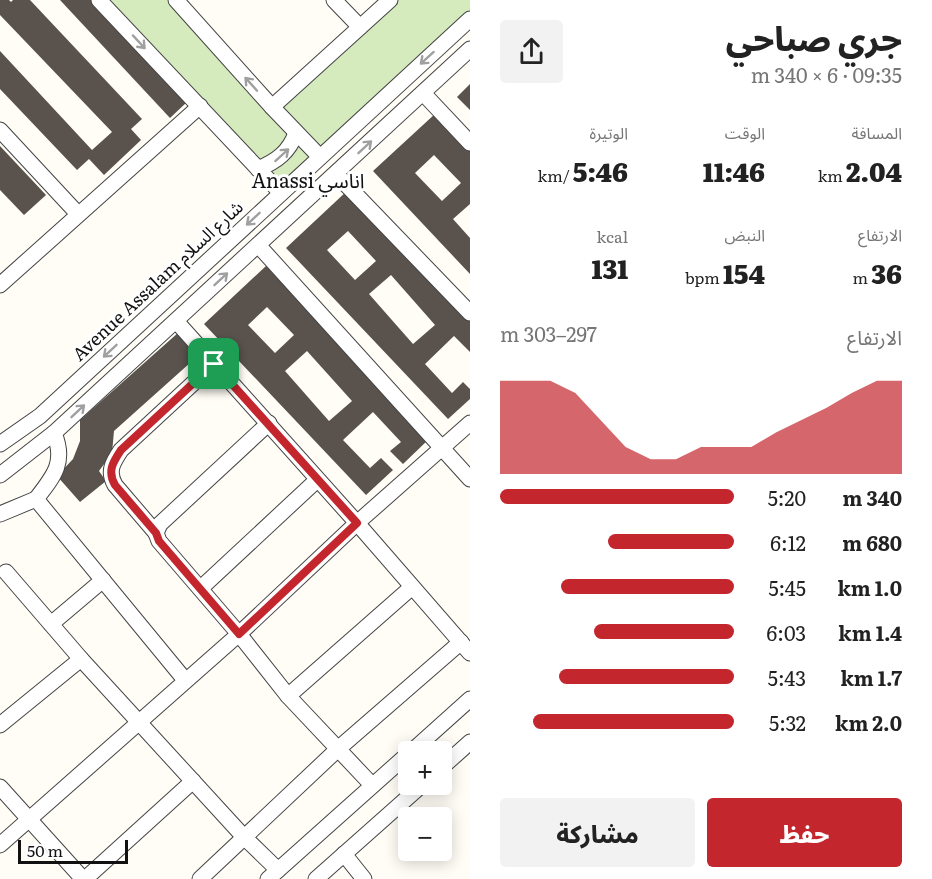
<!DOCTYPE html>
<html lang="ar">
<meta charset="utf-8">
<style>
body{margin:0;font-family:Literata,"Noto Sans Arabic",serif;background:#f2f2f2;color:#222;direction:rtl;height:100vh;display:flex;flex-direction:column;font-size:22px;white-space:nowrap}
*{box-sizing:border-box;margin:0}
p{font-size:20px;color:#767676}
.icon{flex:none;width:33px;height:33px;fill:none;stroke:currentColor;stroke-width:2;stroke-linecap:round;stroke-linejoin:round}
.map{position:relative;flex:1;overflow:hidden;direction:ltr}
.side{display:flex;flex-direction:column;background:#fff;width:462px}
.side>*{flex:none}
.buttons{position:absolute;left:398px;top:741px;display:grid;gap:12px}
.buttons a{display:grid;place-items:center;width:54px;height:54px;border-radius:6px;background:#fff;box-shadow:0 3px 15px #0003;font-size:30px}
.scale{position:absolute;left:18px;bottom:15px;width:110px;box-sizing:border-box;padding-left:6px;border:3px solid #111;border-top:0;font-size:16px;line-height:21px;white-space:nowrap;color:#111;-webkit-text-stroke:4px #fff;paint-order:stroke}
.pin{position:absolute;display:grid;place-items:center;width:51px;height:51px;color:#fff;margin:-26px;border-radius:12px;box-shadow:0 3px 9px #0006}
.round{display:grid;place-items:center;flex:none;width:63px;height:63px;border-radius:6px;background:#f2f2f2}
.headline{display:flex;align-items:center;justify-content:space-between;height:102px;padding:0 30px}
h1{font-size:33px;font-weight:800;line-height:45px}
.stats{display:grid;grid-template-columns:repeat(3,1fr);gap:9px;height:102px;padding:6px 30px}
.stats div{display:grid;align-content:center}
.stats b{font-size:26px;font-weight:800}
.stats small{font-size:16px;font-weight:400}
.stats p{font-size:16px}
.chart{height:168px;padding:12px 30px}
.chart p{display:flex;justify-content:space-between}
.chart svg{width:100%;height:108px;margin-top:6px;fill:#c4262e;opacity:.7}
.button{display:flex;gap:12px;margin-top:auto;padding:12px 30px}
.button a{flex:1;height:69px;border-radius:6px;background:#c4262e;color:#fff;font-size:24px;font-weight:800;line-height:69px;text-align:center}
.button a+a{background:#f2f2f2;color:#222}
ul{padding:0 30px;list-style:none;font-size:20px}
li{display:grid;grid-template-columns:96px 72px 1fr;align-items:center;height:45px}
li i{height:15px;border-radius:8px;background:#c4262e}
main{display:flex;flex:1;min-height:0}
.map>svg:first-child{display:block}
</style>
<main>
<section class="side">
<div class="headline"><div><h1>جري صباحي</h1><p>09:35 · 6 × 340 m</p></div><a class="round"><svg class="icon" aria-label="share" viewBox="0 0 24 24"><path d="M12 15V3M7 8l5-5 5 5M5 13v7h14v-7"/></svg></a></div>
<div class="stats">
<div><p>المسافة</p><b>2.04<small> km</small></b></div>
<div><p>الوقت</p><b>11:46</b></div>
<div><p>الوتيرة</p><b>5:46<small> /km</small></b></div>
</div>
<div class="stats">
<div><p>الارتفاع</p><b>36<small> m</small></b></div>
<div><p>النبض</p><b>154<small> bpm</small></b></div>
<div><p>kcal</p><b>131</b></div>
</div>
<div class="chart"><p><span>الارتفاع</span>297–303 m</p>
<svg viewBox="0 0 160 44" preserveAspectRatio="none"><path d="M0 44V6L10 6L20 6L30 11L40 22L50 33L60 38L70 38L80 33L90 33L100 33L110 27L120 22L130 17L140 11L150 6L160 6V44z"/></svg>
</div>
<ul>
<li><b>340 m</b>5:20<i style="width:100%"></i></li>
<li><b>680 m</b>6:12<i style="width:54%"></i></li>
<li><b>1.0 km</b>5:45<i style="width:74%"></i></li>
<li><b>1.4 km</b>6:03<i style="width:60%"></i></li>
<li><b>1.7 km</b>5:43<i style="width:75%"></i></li>
<li><b>2.0 km</b>5:32<i style="width:86%"></i></li>
</ul>
<div class="button"><a>حفظ</a><a>مشاركة</a></div>
</section>
<div class="map">
<svg width="470" height="879" viewBox="0 0 470 879">
<rect width="100%" height="100%" fill="#fffdf5"/>
<polygon fill="#d5ebbd" points="101,0 172,0 272,107 390,0 470,0 470,19 281,193"/>
<g fill="#5a524d" fill-rule="evenodd">
<polygon points="0,0 9,0 11,2 13,0 30,0 142,119 131,129 141,140 104,175 89,159 77,170 0,89 0,51 92,150 112,132 0,15"/>
<polygon points="60,0 93,0 187,102 170,118"/>
<polygon points="470,84 470,110 457,97"/>
<path d="M436,113L470,149V204L453,219L470,238V274L373,171ZM434,155L461,183L442,201L415,173Z"/>
<polygon points="0,146 46,195 24,215 0,190"/>
<path d="M348,190L470,320V352L454,336L425,364L452,393L463,382L470,389V399L448,419L286,248ZM348,231L376,261L355,280L327,250ZM391,275L435,325L413,344L369,294Z"/>
<path d="M266,266L429,439L403,464L390,451L401,442L373,412L343,440L370,468L381,458L393,470L366,495L204,324ZM267,307L294,335L275,353L248,325ZM307,351L352,401L329,421L285,371Z"/>
<polygon points="179,332 200,354 114,431 112,453 99,471 106,481 80,502 57,476 73,459 80,441 80,420"/>
</g>
<g fill="none" stroke-linecap="round" stroke-linejoin="round">
<defs>
<g id="minor">
<polyline points="99,0 281,193"/>
<polyline points="176,0 272,107 320,157"/>
<polyline points="334,0 360,27"/>
<polyline points="423,93 470,143"/>
<polyline points="272,107 390,0"/>
<polyline points="0,130 78,214"/>
<path d="M258,169C277,161 289,152 296,133"/>
<polyline points="336,174 470,313"/>
<polyline points="258,245 470,479"/>
<polyline points="0,285 200,106"/>
<polyline points="176,321 357,523 470,653"/>
<polyline points="269,423 160,524 156,533 159,541 239,634 288,696 372,785"/>
<path d="M54,433C66,462 54,476 36,499L185,680"/>
<polyline points="0,444 40,416 470,19"/>
<polyline points="0,475 54,433 470,49"/>
<polyline points="0,514 36,499"/>
<path d="M156,533L115,485C107,471 113,462 121,450L214,364"/>
<polyline points="6,572 81,659 244,837 278,870"/>
<polyline points="201,588 317,480"/>
<polyline points="51,624 103,580"/>
<polyline points="288,696 412,587"/>
<polyline points="0,725 81,659"/>
<polyline points="411,752 470,699"/>
<polyline points="441,768 470,742"/>
<polyline points="0,787 83,879"/>
<polyline points="0,845 239,634 357,523 470,423"/>
<polyline points="344,854 364,879"/>
<polyline points="85,879 193,781"/>
<polyline points="200,879 339,748 461,642"/>
<polyline points="268,879 408,754"/>
<polyline points="316,879 423,784"/>
</g>
</defs>
<use href="#minor" stroke="#444" stroke-width="17"/>
<use href="#minor" stroke="#fff" stroke-width="15"/>
</g>
<defs><path id="oneway-shaft" d="M-6 0H5M1.5-3L5.5 0L1.5 3" fill="none" stroke-width="1.6" stroke-linecap="round" stroke-linejoin="round" transform="scale(1.5)"/></defs>
<g stroke="#a0a0a0">
<use href="#oneway-shaft" transform="translate(139 42) rotate(47)"/>
<use href="#oneway-shaft" transform="translate(427 58) rotate(138)"/>
<use href="#oneway-shaft" transform="translate(251 84) rotate(-132)"/>
<use href="#oneway-shaft" transform="translate(365 147) rotate(-43)"/>
<use href="#oneway-shaft" transform="translate(282 155) rotate(-42)"/>
<use href="#oneway-shaft" transform="translate(253 219) rotate(137)"/>
<use href="#oneway-shaft" transform="translate(221 279) rotate(-43)"/>
<use href="#oneway-shaft" transform="translate(110 351) rotate(137)"/>
<use href="#oneway-shaft" transform="translate(78 411) rotate(-43)"/>
</g>
<g fill="none" stroke-linecap="round" stroke-linejoin="round">
<defs>
<path id="route" d="M214,364L357,523L239,634L159,541L156,533L115,485C107,471 113,462 121,450Z"/>
</defs>
<use href="#route" stroke="#fff" stroke-width="12"/>
<use href="#route" stroke="#c4262e" stroke-width="8"/>
</g>
<g text-anchor="middle" stroke-width="6" stroke-linejoin="round" paint-order="stroke">
<g font-size="18" fill="#111" stroke="#fff">
<text transform="translate(158 281) rotate(-43)" y="6">Avenue Assalam شارع السلام</text>
</g>
<g font-size="20" fill="#111" stroke="#fff">
<text x="308" y="188">Anassi اناسي</text>
</g>
</g>
</svg>
<div class="buttons">
<a>+</a>
<a>−</a>
</div>
<div class="scale">50 m</div>
<div class="pin" style="left:214px;top:364px;background:#1e9e55"><svg class="icon" aria-label="arrive" viewBox="0 0 24 24"><path d="M6 21V4h12l-3 4 3 4H6"/></svg></div>
</div>
</main>
